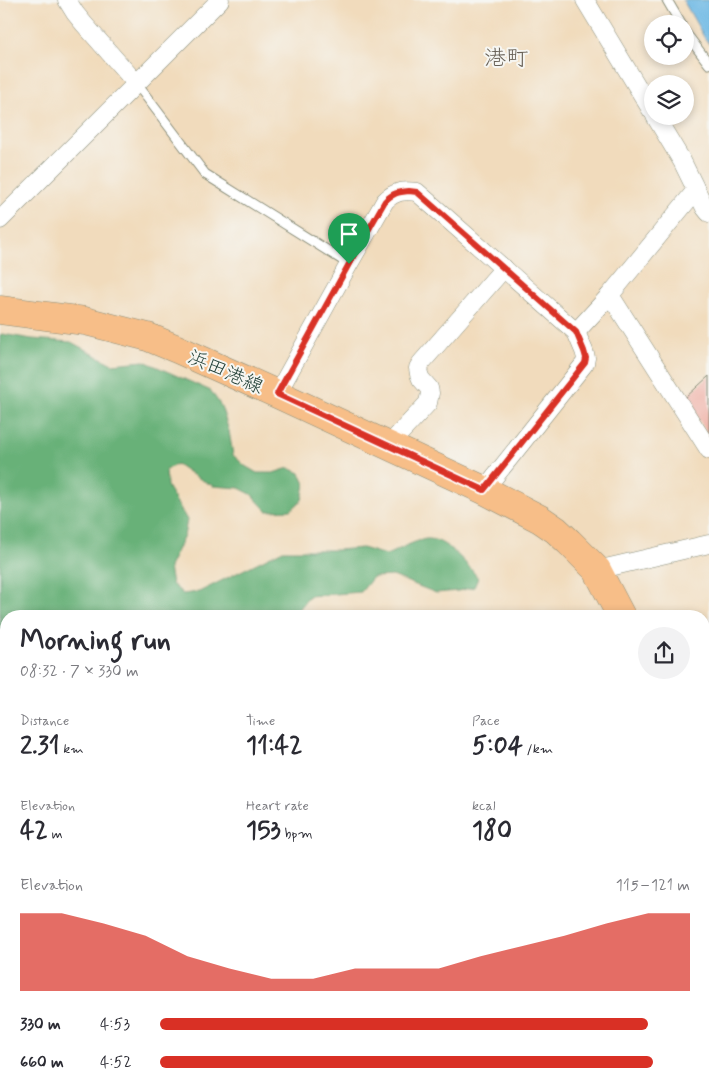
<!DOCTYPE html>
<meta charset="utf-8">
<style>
body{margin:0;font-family:Mynerve,"Klee One",sans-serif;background:#f2f2f3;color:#2b2b33;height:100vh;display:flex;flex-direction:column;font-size:19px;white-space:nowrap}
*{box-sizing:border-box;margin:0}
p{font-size:16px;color:#7c7c81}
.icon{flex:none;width:28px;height:28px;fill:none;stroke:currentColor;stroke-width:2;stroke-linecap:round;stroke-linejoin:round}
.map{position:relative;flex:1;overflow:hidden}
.sheet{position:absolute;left:0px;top:610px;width:710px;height:481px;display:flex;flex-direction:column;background:#fff;border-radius:20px 20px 0 0;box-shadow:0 2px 8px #0003}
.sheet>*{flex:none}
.controls{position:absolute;left:644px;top:15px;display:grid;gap:10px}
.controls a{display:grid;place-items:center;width:50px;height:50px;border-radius:50%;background:#fff;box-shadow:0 2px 8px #0003;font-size:25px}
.pin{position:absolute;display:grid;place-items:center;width:42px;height:42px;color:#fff;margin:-51px -21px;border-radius:50% 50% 50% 0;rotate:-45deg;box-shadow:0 0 5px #0007}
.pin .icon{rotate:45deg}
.round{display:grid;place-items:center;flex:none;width:52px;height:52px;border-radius:26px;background:#f2f2f3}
.head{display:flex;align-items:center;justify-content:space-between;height:85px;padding:0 20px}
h1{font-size:28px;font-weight:700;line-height:38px}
.stats{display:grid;grid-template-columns:repeat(3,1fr);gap:8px;height:85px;padding:5px 20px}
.stats div{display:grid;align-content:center}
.stats b{font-size:25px;font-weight:700}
.stats small{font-size:14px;font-weight:400}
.stats p{font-size:14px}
.chart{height:140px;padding:10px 20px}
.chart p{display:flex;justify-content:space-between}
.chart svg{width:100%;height:90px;margin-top:5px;fill:#d93025;opacity:.7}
ul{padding:0 20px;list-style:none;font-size:16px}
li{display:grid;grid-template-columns:80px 60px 1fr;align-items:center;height:38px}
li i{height:12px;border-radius:6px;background:#d93025}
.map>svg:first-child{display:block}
</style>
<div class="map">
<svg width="709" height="1091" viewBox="0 0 709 1091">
<rect width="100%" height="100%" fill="#f6f6f2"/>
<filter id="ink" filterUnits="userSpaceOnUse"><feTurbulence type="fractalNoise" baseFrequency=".02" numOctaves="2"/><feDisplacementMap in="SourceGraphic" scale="10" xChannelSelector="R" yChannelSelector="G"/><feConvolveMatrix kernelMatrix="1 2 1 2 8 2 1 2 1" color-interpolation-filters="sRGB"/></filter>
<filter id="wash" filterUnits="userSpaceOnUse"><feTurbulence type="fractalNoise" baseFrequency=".0096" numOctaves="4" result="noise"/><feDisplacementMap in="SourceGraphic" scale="20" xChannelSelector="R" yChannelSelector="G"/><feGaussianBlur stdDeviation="1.12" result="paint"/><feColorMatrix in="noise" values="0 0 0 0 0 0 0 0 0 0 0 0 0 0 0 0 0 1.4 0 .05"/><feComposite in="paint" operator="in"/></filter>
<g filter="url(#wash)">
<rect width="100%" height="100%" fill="#f1dbbc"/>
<path fill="#68b178" stroke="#447756" d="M2,334L32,339L71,342L112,364L144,361L211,391L221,406L229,431L233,455L245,466L257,473H273L289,468L300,473L305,484L302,500L291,510L267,511L251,494L239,488L213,486L193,475L177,464L166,470L167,486L187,520L184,536L169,567L172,584L183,594L199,592L283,550H337L362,548L386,555C399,550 413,541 426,539C445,537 468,565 478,578L474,587L458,591L436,593L393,576L373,577L361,592L309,596L296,614V616H6V1065L0,1068V335Z"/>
<polygon fill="#6bb7e4" stroke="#457a8c" points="683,0 709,0 709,44 704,37"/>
<g id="blocks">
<polygon fill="#eea094" points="709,376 709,436 685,398"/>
</g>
</g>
<g filter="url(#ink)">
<use href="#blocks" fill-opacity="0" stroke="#888c78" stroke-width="1"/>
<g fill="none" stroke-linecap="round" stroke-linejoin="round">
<defs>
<g id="service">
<polyline points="667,0 681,24"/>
<polyline points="685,32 709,64"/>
<polyline points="136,83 205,174 349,264"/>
</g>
<g id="minor">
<polyline points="67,0 75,13 84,24 136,83"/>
<polyline points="585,0 652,111"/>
<polyline points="655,116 682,161 705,208 709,213"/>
<polyline points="0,220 220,0"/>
<polyline points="610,295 709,450"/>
<polyline points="576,332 610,295 696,190"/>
<path d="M277,394L349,264L385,201C395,191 404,190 417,192L576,332L584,351L586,358L585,363L484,490"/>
<polyline points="388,446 428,403 430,393 429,388 421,379 419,374 418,368 421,363 504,268"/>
<polyline points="597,570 709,544"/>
<polyline points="704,707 709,705"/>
<polyline points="0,980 6,976"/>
<polyline points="704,1067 709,1065"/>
<polyline points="332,1085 334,1091"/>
<polyline points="64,1091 67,1085"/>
<polyline points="635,1091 652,1085"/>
</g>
<g id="primary">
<polyline points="0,310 85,321 148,337 177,349 277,394 484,490 540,519 556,530 569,542 597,570 621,616"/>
<polyline points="704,836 709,850"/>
</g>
</defs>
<use href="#service" stroke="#888c78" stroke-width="11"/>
<use href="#minor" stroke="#888c78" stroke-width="19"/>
<use href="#primary" stroke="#888c78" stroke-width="29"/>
<g stroke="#888c78" stroke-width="3" stroke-dasharray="4 4" stroke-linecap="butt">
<polyline points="164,1085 165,1090 178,1090 179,1091"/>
<polyline points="271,1091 300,1087 315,1088"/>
</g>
<use href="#service" stroke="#fff" stroke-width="9"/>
<use href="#minor" stroke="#fff" stroke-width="18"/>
<use href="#primary" stroke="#f7be88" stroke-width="28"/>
</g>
</g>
<g fill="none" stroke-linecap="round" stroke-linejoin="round" filter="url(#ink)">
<defs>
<path id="route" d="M409,191L417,192L576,332L584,351L586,358L585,363L484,490L277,394L349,264L385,201C393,193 398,192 409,191Z"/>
</defs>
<use href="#route" stroke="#fff" stroke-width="10"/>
<use href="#route" stroke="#d93025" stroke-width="6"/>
</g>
<g text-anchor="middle" stroke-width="4" stroke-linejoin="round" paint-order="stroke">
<g font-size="20" fill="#1f3d34" stroke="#f6f6f2">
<text transform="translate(226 371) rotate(24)" y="7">浜田港線</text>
</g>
<g font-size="22" fill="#676056" stroke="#f6f6f2">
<text x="506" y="65">港町</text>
</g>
</g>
</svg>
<div class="controls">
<a><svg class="icon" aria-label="locate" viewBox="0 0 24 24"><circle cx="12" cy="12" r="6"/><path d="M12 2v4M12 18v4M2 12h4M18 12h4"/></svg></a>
<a><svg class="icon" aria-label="layers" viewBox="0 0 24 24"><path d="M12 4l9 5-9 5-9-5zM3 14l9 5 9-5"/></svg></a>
</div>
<div class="pin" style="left:349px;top:264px;background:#1e9e55"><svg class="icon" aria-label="arrive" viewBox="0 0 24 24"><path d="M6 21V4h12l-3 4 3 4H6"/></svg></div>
<section class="sheet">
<div class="head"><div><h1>Morning run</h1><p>08:32 · 7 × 330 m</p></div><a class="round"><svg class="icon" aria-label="share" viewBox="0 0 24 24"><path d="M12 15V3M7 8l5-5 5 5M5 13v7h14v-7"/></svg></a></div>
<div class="stats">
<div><p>Distance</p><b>2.31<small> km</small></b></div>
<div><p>Time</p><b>11:42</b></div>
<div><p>Pace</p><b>5:04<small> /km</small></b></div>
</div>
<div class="stats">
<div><p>Elevation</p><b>42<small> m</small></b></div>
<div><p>Heart rate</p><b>153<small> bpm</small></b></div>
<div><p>kcal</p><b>180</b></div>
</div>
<div class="chart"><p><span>Elevation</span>115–121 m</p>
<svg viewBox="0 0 160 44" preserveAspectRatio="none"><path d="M0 44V6L10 6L20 11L30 17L40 27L50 33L60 38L70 38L80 33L90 33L100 33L110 27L120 22L130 17L140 11L150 6L160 6V44z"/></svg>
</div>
<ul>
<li><b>330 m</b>4:53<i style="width:92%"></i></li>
<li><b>660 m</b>4:52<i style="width:93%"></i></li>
</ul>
</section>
</div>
